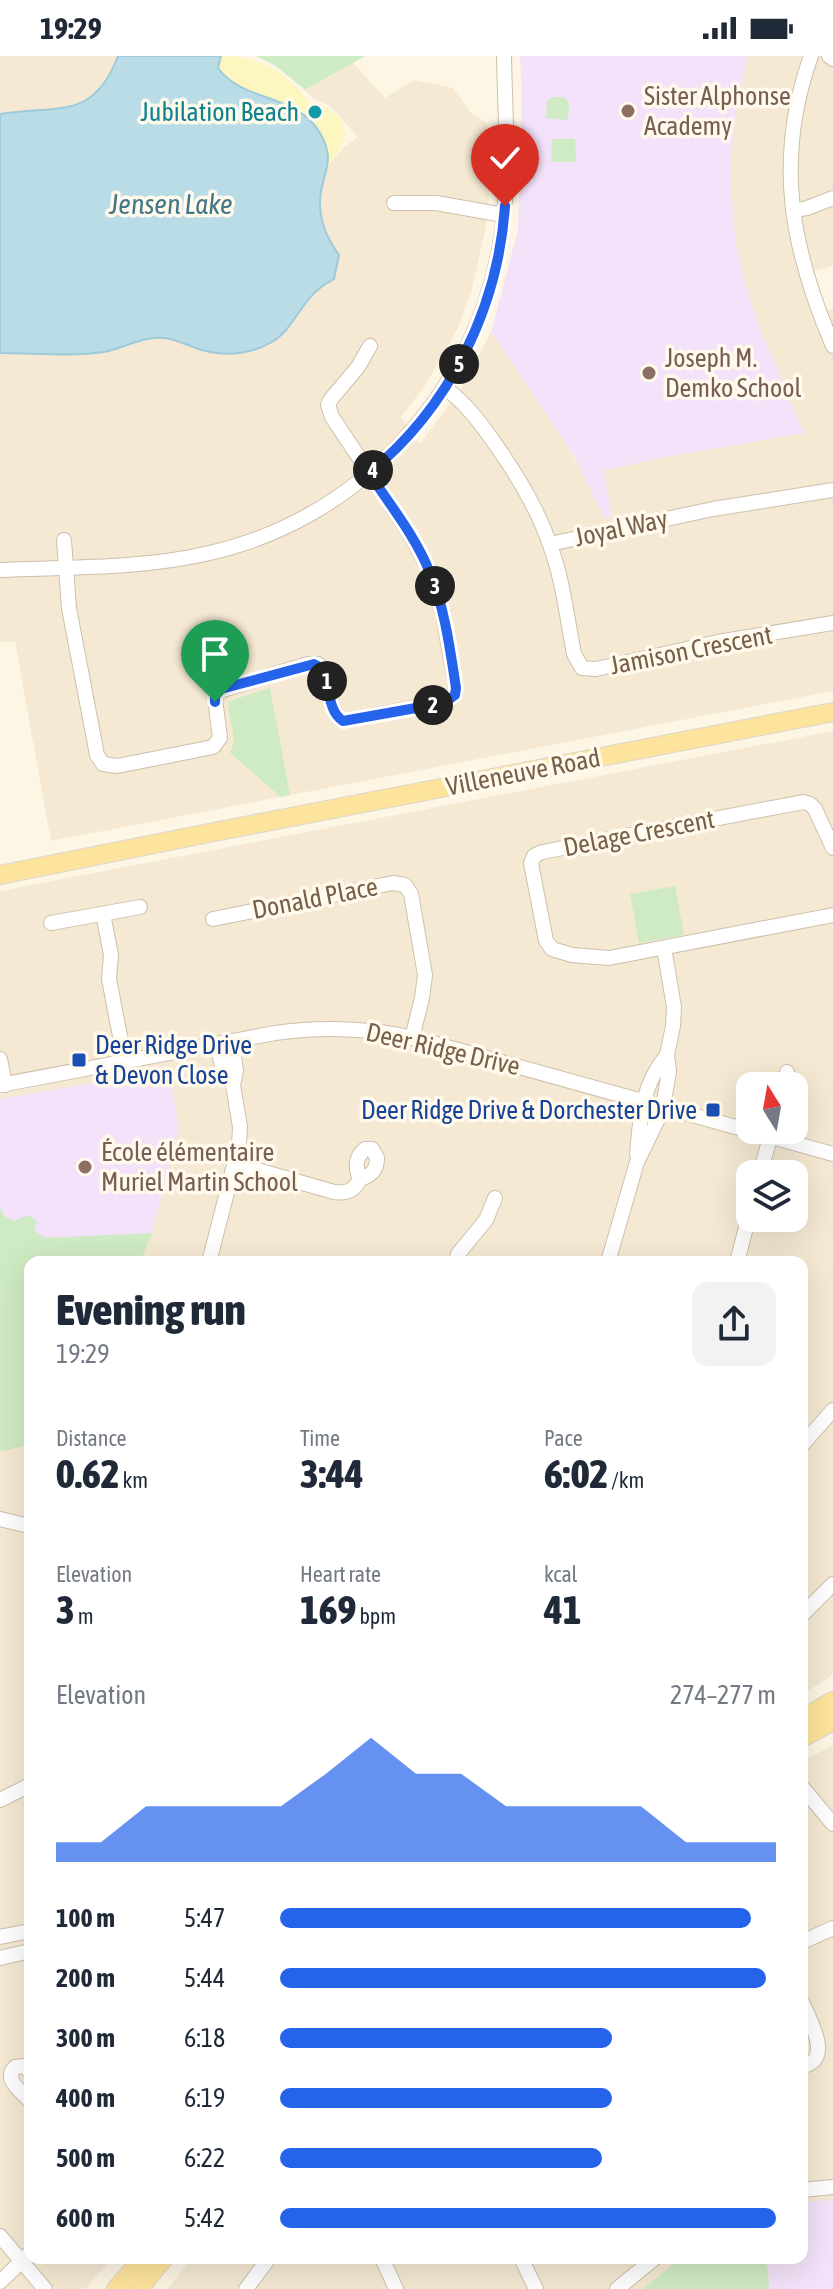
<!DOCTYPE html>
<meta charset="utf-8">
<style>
body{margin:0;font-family:"Asap Condensed",sans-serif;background:#f2f2f3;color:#1f2937;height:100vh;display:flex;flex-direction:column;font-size:30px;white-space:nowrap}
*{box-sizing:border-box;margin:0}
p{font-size:26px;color:#747a83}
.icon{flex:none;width:44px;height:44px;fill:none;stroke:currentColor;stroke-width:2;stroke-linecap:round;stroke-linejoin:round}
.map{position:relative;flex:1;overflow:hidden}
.side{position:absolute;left:24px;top:1200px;width:784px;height:1008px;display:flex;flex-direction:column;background:#fff;border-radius:16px;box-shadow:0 8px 32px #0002}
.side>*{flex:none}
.needle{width:52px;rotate:349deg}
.buttons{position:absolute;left:736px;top:1016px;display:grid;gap:16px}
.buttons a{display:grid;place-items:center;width:72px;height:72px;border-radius:16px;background:#fff;box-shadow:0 8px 32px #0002;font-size:40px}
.pin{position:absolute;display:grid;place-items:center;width:68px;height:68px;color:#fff;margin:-82px -34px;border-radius:50% 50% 50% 0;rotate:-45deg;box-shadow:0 0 8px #0007}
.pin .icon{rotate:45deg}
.km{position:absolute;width:40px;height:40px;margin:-20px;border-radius:50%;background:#222;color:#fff;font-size:22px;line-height:40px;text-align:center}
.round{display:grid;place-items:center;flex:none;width:84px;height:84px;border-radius:16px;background:#f2f2f3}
.overview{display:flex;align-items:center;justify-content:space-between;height:136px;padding:0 32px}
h1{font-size:44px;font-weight:800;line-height:60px}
.figures{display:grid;grid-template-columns:repeat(3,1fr);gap:12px;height:136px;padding:8px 32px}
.figures div{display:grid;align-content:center}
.figures b{font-size:40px;font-weight:800}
.figures small{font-size:22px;font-weight:400}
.figures p{font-size:22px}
.chart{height:224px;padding:16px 32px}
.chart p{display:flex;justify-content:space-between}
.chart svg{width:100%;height:144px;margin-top:8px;fill:#2563eb;opacity:.7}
ul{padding:0 32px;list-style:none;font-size:26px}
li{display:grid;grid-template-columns:128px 96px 1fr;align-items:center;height:60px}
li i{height:20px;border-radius:10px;background:#2563eb}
.status{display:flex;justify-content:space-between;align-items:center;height:56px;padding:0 40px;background:#fff;direction:ltr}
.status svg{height:22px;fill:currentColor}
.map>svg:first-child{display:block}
</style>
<div class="status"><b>19:29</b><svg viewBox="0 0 49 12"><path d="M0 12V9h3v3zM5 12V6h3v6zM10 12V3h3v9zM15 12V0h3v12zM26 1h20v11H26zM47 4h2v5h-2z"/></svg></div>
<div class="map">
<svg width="833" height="2233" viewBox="0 0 833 2233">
<rect width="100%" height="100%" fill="#fdf6e5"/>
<g fill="#f5e9d3" fill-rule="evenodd">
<polygon points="0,0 118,0 112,16 98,35 69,52 50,55 21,54 0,58"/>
<polygon points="748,0 833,0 833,210 799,219 814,259 833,252 833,635 51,785 15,586 0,586 0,297 88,298 107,295 145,282 162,282 186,287 209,296 307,245 318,233 335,223 339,199 323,173 320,156 320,139 324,121 329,109 342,93 358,81 329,49 315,44 305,34 353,7 385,42 414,24 453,32 470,56 487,67 489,143 486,170 472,233 457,274 424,331 401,361 420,388 460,334 491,276 563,381 587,425 611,461 603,414 676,399 803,377 755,260 741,212 735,182 731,131 732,91 738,42"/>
<path d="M833,675V1618L819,1628L802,1638V1206H30V2202H113L85,2233H0V835ZM750,1030H794V1074H750ZM750,1118H794V1162H750Z"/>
<polygon points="833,1689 833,2233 167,2233 192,2202 802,2202 802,1706"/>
</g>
<g fill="#f3e2f9">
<polygon points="520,0 748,0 738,42 732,91 731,131 735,182 741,212 755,260 804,377 676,399 604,414 612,461 604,462 575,401 491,276 518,174 522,41"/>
<polygon points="168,1014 179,1072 152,1177 46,1182 4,1160 0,1150 0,1043"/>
<polygon points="833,2143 833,2233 769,2233 768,2213 763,2202 802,2202 802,2147"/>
</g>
<g fill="#cfebc3">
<polygon points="256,0 365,0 305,34 276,10"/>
<polygon points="553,41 564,41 569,47 568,64 546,62 547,45"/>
<polygon points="552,83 575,83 576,106 551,106"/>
<path d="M270,632L290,739L281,741L230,697C240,679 225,663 229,645Z"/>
<polygon points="675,830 684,879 639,887 630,838"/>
<polygon points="0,1150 4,1160 14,1165 28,1159 37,1165 34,1175 46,1182 152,1177 140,1206 30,1206 30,1388 4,1395 0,1394"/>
<polygon points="681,2202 763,2202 768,2213 769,2233 643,2233"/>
</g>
<path fill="#fdf6bf" d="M221,0C265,0 286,17 312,50L317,47C353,63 350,82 329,109C316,27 254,59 218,12Z"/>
<path fill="#b9dce7" stroke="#9fcada" stroke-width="2" d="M118,0H221L218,12C244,47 297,37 320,77C335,103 325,112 321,136C317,160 325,180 339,199L334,223C329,226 323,229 319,233C299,248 293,275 270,287C253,297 229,300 210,296C194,293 180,284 164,282C142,280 125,292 104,296C71,301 34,297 0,297V58C54,48 93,67 118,0Z"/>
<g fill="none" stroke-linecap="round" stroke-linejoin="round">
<defs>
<g id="minor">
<path d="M811,0C774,104 791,192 833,290"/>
<polyline points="829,0 833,3"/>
<polyline points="394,147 436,147 504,159"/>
<polyline points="793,155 807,152 833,142"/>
<path d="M445,332C467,348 482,369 498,392C519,422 538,454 550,489C563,524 567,562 574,598L582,612L596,613L718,586L833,567"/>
<path d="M64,484L69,552L97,699L103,708L117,710L213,691L220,682L215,643L219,635L308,608H318L323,613C330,629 327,655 343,665L448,645L455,639L456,632L443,558L430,515L408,475L332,361L328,349L331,343L358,311L370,290"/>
<polyline points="550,488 713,453 833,434"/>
<path d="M0,514C68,511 139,513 205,498C357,466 475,339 500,188C511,126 505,62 504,0"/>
<polyline points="833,792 815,753 810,748 803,746 542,796 534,800 531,807 546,885 552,893 572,899 609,902 833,859"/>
<polyline points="103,858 111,899 109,923 125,1006"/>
<polyline points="213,863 393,827 405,829 411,838 425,919 422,942 412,982"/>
<polyline points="51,867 140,851"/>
<polyline points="216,988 224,1016 233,1029"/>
<polyline points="0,1003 5,1029"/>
<path d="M0,1029L275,977C326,970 373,972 422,984L833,1098"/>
<polyline points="784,1030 787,1016"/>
<path d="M637,1098C640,1062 642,1028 667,999"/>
<path d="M236,1108L334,1136C347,1138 355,1134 360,1123C372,1119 377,1114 377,1102L372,1093H365C355,1101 355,1112 360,1123"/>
<polyline points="760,1118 772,1074"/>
<polyline points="209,1206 239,1090 240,1071 233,1029 236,1015 232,985"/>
<polyline points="456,1206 458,1198 486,1164 495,1142"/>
<polyline points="608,1206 637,1106 659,1061 665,1039 669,1015 667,999 673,970 674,951 664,892"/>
<polyline points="737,1206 750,1156"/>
<polyline points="802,1389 833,1354"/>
<polyline points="0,1463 25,1469 30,1467"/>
<polyline points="802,1559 833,1528"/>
<polyline points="802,1731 833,1768"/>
<polyline points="0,1744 30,1729"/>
<polyline points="0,1881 30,1875"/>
<polyline points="802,1886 833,1872"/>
<polyline points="0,1902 30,1895"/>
<path d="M802,1946C811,1966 833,2005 802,2010"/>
<path d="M30,2015L24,2010L15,2011C3,2024 21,2035 30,2045"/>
<polyline points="802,2134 833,2131"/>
<polyline points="0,2180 45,2233"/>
<polyline points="382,2202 396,2233"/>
<polyline points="521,2202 536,2233"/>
<polyline points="0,2226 30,2197"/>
<polyline points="246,2233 269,2202"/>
<polyline points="617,2233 655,2202"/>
</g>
<g id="major">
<polyline points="0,819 214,776 833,656"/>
<polyline points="802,1663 833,1645"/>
<polyline points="802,1682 833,1665"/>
<polyline points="116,2233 143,2202"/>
<polyline points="139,2233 164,2202"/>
</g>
</defs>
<use href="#minor" stroke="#cfbfab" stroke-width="16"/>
<use href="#major" stroke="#dcd5d0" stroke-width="20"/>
<use href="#minor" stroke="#fff" stroke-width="14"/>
<use href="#major" stroke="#fde49c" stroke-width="18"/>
</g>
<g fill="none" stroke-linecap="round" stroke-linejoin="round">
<defs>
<path id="route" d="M215,646V640L221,633L314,608L323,613C330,629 327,655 343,665L444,647L455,639L456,632C450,593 445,553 430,517C416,481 390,449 369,417C449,352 498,253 505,150"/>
</defs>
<use href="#route" stroke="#fff" stroke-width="16"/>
<use href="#route" stroke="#2563eb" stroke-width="10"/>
</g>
<g fill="#8d6e63" stroke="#fffaec" stroke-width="3">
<circle cx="628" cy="55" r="8"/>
<circle cx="649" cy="317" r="8"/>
<circle cx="85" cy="1111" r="8"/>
</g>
<circle fill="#0f9aa8" stroke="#fffaec" stroke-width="3" cx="315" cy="56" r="8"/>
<g fill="#1a4fb4" stroke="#fffaec" stroke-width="3">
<rect x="71" y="996" width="16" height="16" rx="4"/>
<rect x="705" y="1046" width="16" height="16" rx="4"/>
</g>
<g text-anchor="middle" stroke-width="7" stroke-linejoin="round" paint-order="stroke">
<g font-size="26" fill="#785e54" stroke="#fffaec" text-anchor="start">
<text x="644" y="49">Sister Alphonse<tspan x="644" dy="30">Academy</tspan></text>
<text x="665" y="311">Joseph M.<tspan x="665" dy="30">Demko School</tspan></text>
<text x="101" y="1105">École élémentaire<tspan x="101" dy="30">Muriel Martin School</tspan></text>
</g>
<g font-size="26" fill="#0d838f" stroke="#fffaec" text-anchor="end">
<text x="299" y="65">Jubilation Beach</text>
</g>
<g font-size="26" fill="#775f49" stroke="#fffaec">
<text transform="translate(621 472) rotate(-12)" y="9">Joyal Way</text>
<text transform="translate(691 594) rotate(-11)" y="9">Jamison Crescent</text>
<text transform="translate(523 716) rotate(-11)" y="9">Villeneuve Road</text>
<text transform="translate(639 777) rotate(-11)" y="9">Delage Crescent</text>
<text transform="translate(315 842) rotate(-11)" y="9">Donald Place</text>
<text transform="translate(443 993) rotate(13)" y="9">Deer Ridge Drive</text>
</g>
<g font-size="26" fill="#164399" stroke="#fffaec" text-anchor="start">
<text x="95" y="998">Deer Ridge Drive<tspan x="95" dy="30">&amp; Devon Close</tspan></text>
<text x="697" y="1063" text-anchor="end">Deer Ridge Drive &amp; Dorchester Drive</text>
</g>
<g font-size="28" font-style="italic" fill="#42778b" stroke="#fffaec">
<text x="171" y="158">Jensen Lake</text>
</g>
</g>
</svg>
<div class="buttons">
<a><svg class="needle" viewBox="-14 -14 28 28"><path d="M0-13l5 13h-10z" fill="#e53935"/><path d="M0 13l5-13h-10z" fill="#747a83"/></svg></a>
<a><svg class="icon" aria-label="layers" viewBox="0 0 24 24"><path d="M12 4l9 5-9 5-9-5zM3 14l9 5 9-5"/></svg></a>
</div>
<div class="pin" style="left:215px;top:646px;background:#1e9e55"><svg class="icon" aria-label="arrive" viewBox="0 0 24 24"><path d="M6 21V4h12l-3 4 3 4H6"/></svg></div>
<div class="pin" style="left:505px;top:150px;background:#d93025"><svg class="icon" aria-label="check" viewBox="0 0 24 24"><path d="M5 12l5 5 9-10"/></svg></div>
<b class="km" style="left:327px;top:625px">1</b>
<b class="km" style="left:433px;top:649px">2</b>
<b class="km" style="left:435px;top:530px">3</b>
<b class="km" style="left:373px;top:414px">4</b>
<b class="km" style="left:459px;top:308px">5</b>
<section class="side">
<div class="overview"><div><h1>Evening run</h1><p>19:29</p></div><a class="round"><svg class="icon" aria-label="share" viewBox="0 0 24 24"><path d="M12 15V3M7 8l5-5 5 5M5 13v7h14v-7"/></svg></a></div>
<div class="figures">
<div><p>Distance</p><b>0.62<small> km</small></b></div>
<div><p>Time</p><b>3:44</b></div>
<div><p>Pace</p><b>6:02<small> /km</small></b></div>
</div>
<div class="figures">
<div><p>Elevation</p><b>3<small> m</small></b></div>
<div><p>Heart rate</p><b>169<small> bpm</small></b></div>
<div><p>kcal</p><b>41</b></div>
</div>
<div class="chart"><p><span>Elevation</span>274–277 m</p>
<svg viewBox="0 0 160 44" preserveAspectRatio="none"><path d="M0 44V38L10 38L20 27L30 27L40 27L50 27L60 17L70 6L80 17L90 17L100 27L110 27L120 27L130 27L140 38L150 38L160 38V44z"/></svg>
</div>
<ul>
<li><b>100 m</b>5:47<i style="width:95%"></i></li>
<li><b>200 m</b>5:44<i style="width:98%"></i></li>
<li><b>300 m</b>6:18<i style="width:67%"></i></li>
<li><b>400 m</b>6:19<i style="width:67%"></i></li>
<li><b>500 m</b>6:22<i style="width:65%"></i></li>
<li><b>600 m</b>5:42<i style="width:100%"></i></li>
</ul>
</section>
</div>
